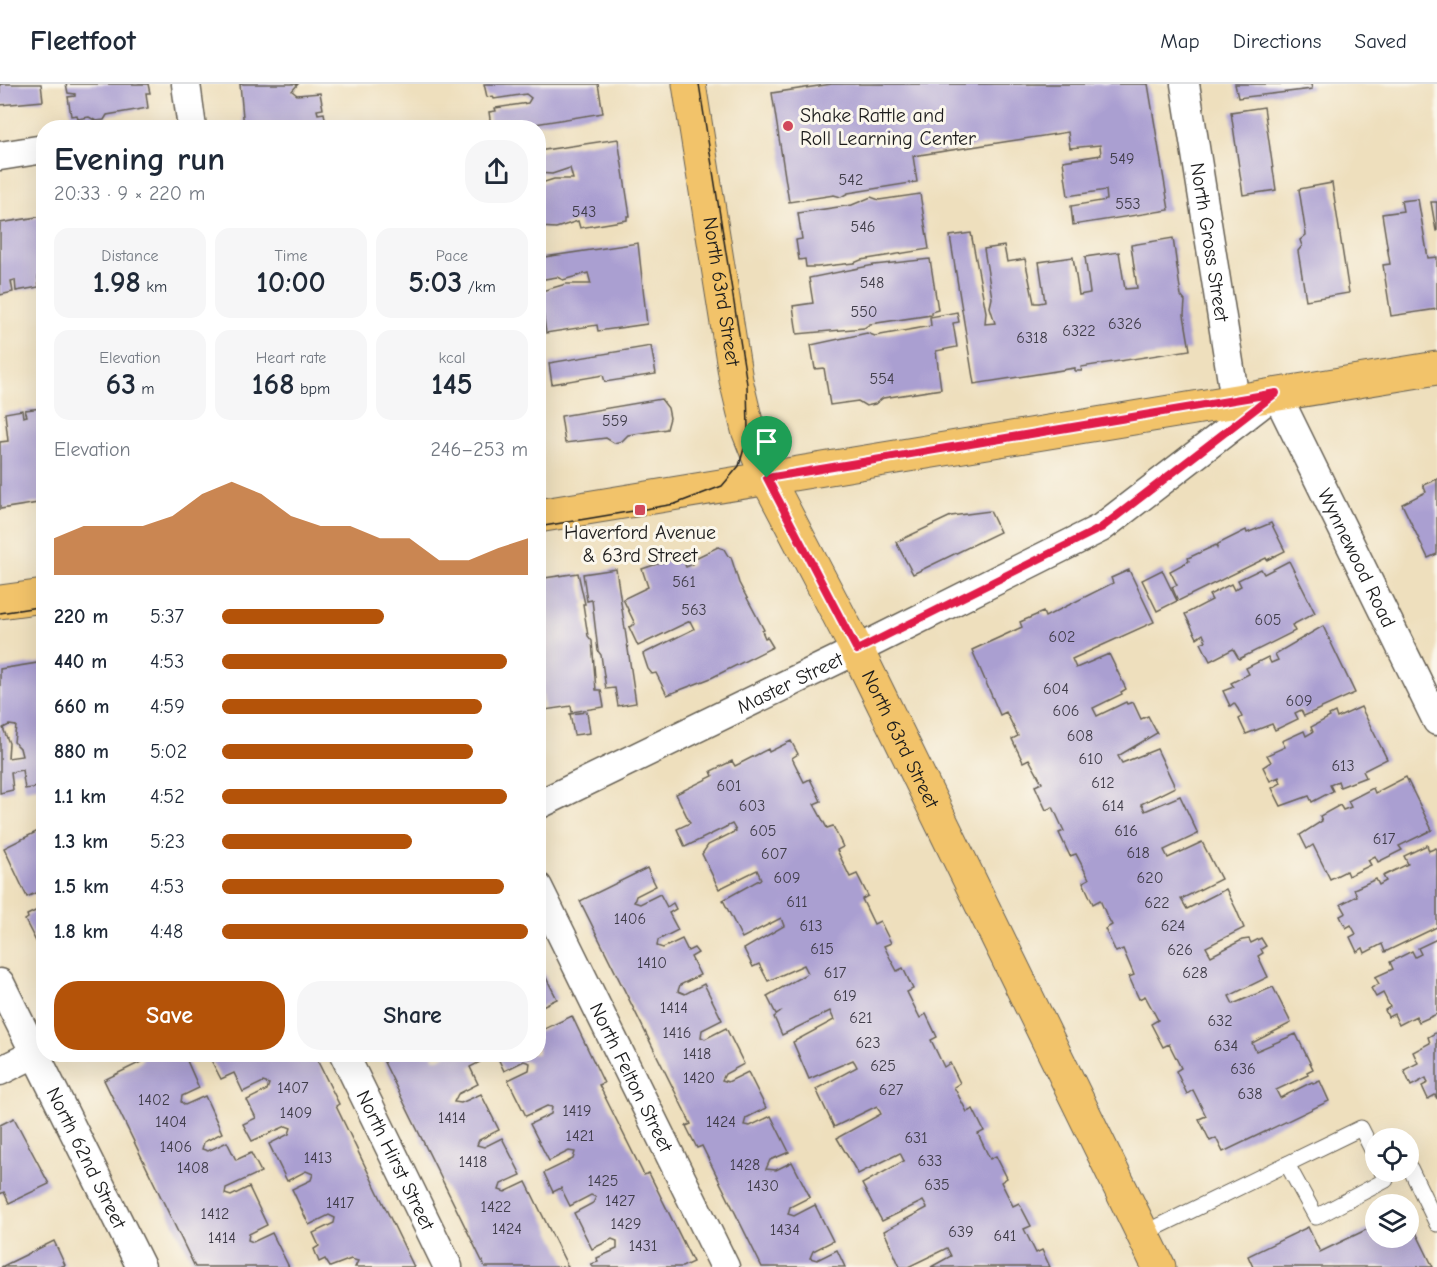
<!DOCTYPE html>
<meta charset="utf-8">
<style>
body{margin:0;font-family:"Comic Neue",sans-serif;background:#f6f6f7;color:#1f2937;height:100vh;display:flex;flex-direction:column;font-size:22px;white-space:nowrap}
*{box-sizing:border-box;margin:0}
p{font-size:20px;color:#747a83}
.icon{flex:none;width:33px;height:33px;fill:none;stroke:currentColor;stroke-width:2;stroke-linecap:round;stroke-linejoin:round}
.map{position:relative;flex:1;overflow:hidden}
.panel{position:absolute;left:36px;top:36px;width:510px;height:942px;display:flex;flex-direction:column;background:#fff;border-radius:24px;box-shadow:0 6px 24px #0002}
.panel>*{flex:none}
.buttons{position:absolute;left:1365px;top:1044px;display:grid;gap:12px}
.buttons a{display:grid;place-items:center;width:54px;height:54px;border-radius:50%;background:#fff;box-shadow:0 6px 24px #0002;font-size:30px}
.pin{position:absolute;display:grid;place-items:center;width:51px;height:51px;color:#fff;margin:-62px -26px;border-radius:50% 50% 50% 0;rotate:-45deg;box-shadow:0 0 6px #0007}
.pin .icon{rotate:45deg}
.round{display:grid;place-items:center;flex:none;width:63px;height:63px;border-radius:24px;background:#f6f6f7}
.headline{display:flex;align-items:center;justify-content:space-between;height:102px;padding:0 18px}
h1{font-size:33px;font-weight:700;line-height:45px}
.figures{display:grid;grid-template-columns:repeat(3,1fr);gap:9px;height:102px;padding:6px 18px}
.figures div{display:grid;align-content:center;border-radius:15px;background:#f6f6f7;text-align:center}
.figures b{font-size:30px;font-weight:700}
.figures small{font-size:16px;font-weight:400}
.figures p{font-size:16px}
.chart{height:168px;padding:12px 18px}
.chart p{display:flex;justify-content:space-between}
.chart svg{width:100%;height:108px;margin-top:6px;fill:#b45309;opacity:.7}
.action{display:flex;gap:12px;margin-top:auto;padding:12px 18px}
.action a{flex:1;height:69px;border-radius:24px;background:#b45309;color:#fff;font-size:24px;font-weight:700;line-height:69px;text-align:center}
.action a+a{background:#f6f6f7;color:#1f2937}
ul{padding:0 18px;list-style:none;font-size:20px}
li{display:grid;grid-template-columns:96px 72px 1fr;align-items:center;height:45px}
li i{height:15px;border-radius:8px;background:#b45309}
header{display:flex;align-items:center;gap:36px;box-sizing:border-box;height:84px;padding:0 30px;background:#fff;border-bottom:2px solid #e0e1e3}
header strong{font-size:28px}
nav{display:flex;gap:33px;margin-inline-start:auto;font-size:21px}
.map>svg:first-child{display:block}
</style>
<header>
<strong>Fleetfoot</strong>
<nav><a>Map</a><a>Directions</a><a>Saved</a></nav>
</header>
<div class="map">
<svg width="1437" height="1183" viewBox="0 0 1437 1183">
<rect width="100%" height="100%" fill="#fbf7ec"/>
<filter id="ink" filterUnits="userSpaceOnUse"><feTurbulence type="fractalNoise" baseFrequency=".0167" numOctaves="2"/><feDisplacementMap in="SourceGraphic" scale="12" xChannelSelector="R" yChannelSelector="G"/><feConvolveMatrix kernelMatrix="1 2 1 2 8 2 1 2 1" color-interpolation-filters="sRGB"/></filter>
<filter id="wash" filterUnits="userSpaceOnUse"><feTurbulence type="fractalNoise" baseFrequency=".008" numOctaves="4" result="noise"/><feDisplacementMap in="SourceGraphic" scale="24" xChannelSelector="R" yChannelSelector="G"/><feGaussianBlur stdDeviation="1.35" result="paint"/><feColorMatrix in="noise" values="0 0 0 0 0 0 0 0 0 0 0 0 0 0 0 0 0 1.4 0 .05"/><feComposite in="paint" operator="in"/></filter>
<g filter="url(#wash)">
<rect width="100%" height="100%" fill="#eedfbd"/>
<g id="blocks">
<g fill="#aa9fd1" fill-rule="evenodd">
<polygon points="0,0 41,0 43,17 0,21"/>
<polygon points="66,0 148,0 150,9 146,9 148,24 107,31 104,36 96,37 89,33 78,35 77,31 71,32 68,13 75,12 75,10 68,9"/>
<polygon points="240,0 298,0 292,7 297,11 320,9 323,25 317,26 318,30 324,29 327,44 244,44"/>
<polygon points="484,0 598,0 603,29 511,44 491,42 489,28 496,27 495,24 528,19 531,14 526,10 494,15 493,12 487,13"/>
<polygon points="832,0 1148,0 1169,126 1073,141 1071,122 1107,116 1106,106 1068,112 1063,77 1101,71 1100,61 1070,64 1068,48 913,72 917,98 848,109 841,113 834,111 789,118 772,9"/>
<polygon points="1235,0 1311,0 1312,5 1238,14"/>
<polygon points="1264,23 1276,106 1243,111 1231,28"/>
<polygon points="618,55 630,132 627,132 627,136 580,144 578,137 556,144 538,143 538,100 554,95 573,95 570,84 552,90 538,89 538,67"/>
<polygon points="1332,99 1349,209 1306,216 1298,167 1302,162 1300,156 1306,151 1299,105"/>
<polygon points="920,110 929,165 861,176 854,179 817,183 806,183 805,175 799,176 796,156 802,155 798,129 852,121 871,113 879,116"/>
<polygon points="1418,115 1428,174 1437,173 1437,225 1391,232 1383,181 1390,180 1382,130 1403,127 1401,117"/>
<polygon points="1431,118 1437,118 1437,147 1436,147"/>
<polygon points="44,132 44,192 38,193 39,203 16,207 15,196 11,197 13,208 0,211 0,139"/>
<polygon points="971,149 986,228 985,240 995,239 990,223 992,214 984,165 1004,162 1007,178 1025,175 1034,219 1039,219 1045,218 1039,178 1073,173 1079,211 1090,209 1085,173 1119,168 1125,205 1137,204 1131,161 1173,154 1181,212 1185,217 1184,231 1190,266 1081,283 1082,287 1075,287 1075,284 974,300 950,152"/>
<polygon points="638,159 647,240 598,247 597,241 546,249 543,228 538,228 538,208 566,200 591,200 588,189 563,196 557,193 538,196 538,174"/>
<polygon points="930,175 938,226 931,228 931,231 870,240 864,244 797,250 793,222 813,219 809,194 874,181"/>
<polygon points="957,228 959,238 953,239 957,263 936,267 941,305 883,314 875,320 866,322 858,317 830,321 824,284 815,285 811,261 867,249 875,252 931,242 930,233"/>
<polygon points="651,262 656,290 605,298 603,291 552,300 549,279"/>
<polygon points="661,315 668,324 670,334 667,345 628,351 622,357 614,359 606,354 565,359 561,332"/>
<polygon points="42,324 44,418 0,425 0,358 8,357 5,329 22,326 23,333 27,332 25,326"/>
<polygon points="1437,395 1437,470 1428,474 1402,420 1426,408 1423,401"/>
<polygon points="990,427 1000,448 913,490 896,458 951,432"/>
<polygon points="1271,439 1285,467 1267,476 1266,474 1178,517 1172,503 1177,501 1170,487 1189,477 1188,474 1216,461 1217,464 1218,460 1246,446 1247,449"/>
<polygon points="718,463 724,465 728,472 731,473 739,499 764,546 762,547 765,554 767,553 773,563 711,594 667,611 656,589 652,590 648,585 643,570 694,545 690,537 638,562 629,543 635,540 623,515 648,503 642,485 681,472 686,483 693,480 691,476"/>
<polygon points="1289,477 1315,529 1292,541 1295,547 1239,575 1233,565 1210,577 1201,559 1206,557 1203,550 1197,554 1185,530 1212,516 1209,511 1231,500 1234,506 1241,502 1238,496 1261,485 1264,490"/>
<polygon points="616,485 636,619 618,622 615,604 606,605 601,571 598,567 592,516 587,517 583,490"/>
<polygon points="1129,486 1154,538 1072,575 1076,584 1109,570 1126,605 1121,608 1122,610 1093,624 1097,632 1126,618 1127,620 1133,618 1141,635 1148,632 1157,649 1118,672 1122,679 1157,665 1175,703 1141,720 1143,723 1145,727 1180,712 1198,750 1164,766 1168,774 1202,758 1221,795 1181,815 1187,825 1226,805 1236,825 1244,844 1206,863 1211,872 1242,856 1249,855 1251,859 1261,854 1266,862 1261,865 1263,869 1258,872 1268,893 1229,912 1233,920 1273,903 1291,939 1252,959 1256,967 1296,950 1313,985 1307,988 1308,991 1276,1006 1280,1014 1312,998 1313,1000 1320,997 1329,1017 1223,1068 1216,1054 1210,1057 1199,1035 1206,1032 1193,1006 1187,1010 1176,987 1181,984 1169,960 1163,963 1151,940 1158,936 1145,912 1139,915 1129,893 1134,891 1123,865 1116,868 1105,845 1112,841 1106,830 1100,816 1093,820 1083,798 1089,795 1076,770 1070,772 1059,749 1064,747 1058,734 1053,723 1046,726 1035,702 1042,699 1029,675 1023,678 1012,655 1018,652 1006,628 1000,631 972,566 1022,543 1020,538 1043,528 1045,533 1113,499 1111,494"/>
<polygon points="1162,486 1177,517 1157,527 1142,496"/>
<polygon points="578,489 585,520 583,520 588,552 592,557 596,606 601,606 604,623 572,628 571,622 545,626 538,583 538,495"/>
<polygon points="1323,542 1355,609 1304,632 1301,626 1295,629 1298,635 1275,646 1272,640 1246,650 1239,635 1242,633 1238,625 1234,619 1230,622 1223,607 1234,603 1231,599 1249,590 1246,584 1268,573 1271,579 1278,576 1275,570"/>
<path d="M44,578V702L25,705L22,686L16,687L11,688L13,706L0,709V585ZM9,641L16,642L14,658L20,664L22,672L8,674L9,659L3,644Z"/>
<polygon points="1361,623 1387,675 1363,687 1366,693 1340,703 1338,697 1330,701 1333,707 1312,718 1309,712 1281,722 1272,704 1281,699 1279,693 1270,697 1263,683 1271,678 1267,671 1285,663 1282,657 1304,647 1306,652 1313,648 1311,643 1330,633 1329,631 1335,628 1337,634"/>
<polygon points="587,628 590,649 574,651 570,630"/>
<polygon points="791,657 798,670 792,674 804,698 810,695 821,717 814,720 827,744 833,742 843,763 837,766 850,793 857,790 868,812 862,815 874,840 880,837 891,859 884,862 890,874 897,887 903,884 913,905 907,908 920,934 926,930 937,953 931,956 944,983 950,979 960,999 954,1003 967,1028 973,1025 984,1047 978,1050 990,1075 996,1072 1007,1094 1001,1098 1013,1122 1019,1119 1031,1142 1024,1145 1036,1169 1042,1166 1050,1183 931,1183 951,1172 947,1164 908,1183 900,1183 884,1147 927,1124 923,1117 882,1137 862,1100 904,1077 900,1069 858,1090 837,1054 881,1030 877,1022 834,1043 816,1005 857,983 855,979 853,976 809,995 793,958 834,936 830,927 782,951 774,933 782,927 776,930 767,912 808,889 804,881 768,897 759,880 753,883 744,865 784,842 781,834 742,854 723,816 761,795 757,786 719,805 702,770 708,761 736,747 732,740 685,763 677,745 690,739 676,710 713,692 711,687 732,677 735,682 768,665 769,668"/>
<polygon points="1406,693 1432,746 1399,762 1402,766 1378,778 1375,772 1368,776 1371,781 1348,792 1346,787 1330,795 1313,761 1307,765 1300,751 1322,737 1320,732 1340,721 1343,726 1351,723 1348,717 1373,704 1375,709"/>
<polygon points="44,744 44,805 27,813 4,764"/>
<polygon points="1427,761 1429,767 1436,764 1437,766 1437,843 1385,868 1382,860 1365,869 1363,864 1357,868 1350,853 1356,850 1351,841 1346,844 1340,832 1346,829 1341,820 1357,812 1354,805 1376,795 1379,801 1386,797 1383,792 1408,780 1404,772"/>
<polygon points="647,784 656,802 636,812 634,818 640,820 660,810 667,823 673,819 676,825 669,829 678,846 658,856 657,862 663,864 682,855 688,867 694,864 698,869 691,873 700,891 680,901 678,907 685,910 704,900 722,936 702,946 701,953 705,955 726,944 744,980 725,990 722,996 728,998 748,988 766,1024 746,1034 744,1041 750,1042 771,1032 789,1068 770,1076 766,1085 776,1086 792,1078 810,1113 790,1123 788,1130 794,1132 815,1121 833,1157 813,1167 810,1174 817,1176 837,1166 845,1183 762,1183 702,1062 697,1064 686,1042 691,1040 580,817"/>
<polygon points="44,823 44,873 25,836 28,834 27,831"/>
<polygon points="1437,855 1437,930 1419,938 1416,932 1399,941 1394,930 1388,933 1385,926 1390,923 1383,909 1376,913 1371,904 1379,900 1375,893 1393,885 1390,878 1412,867 1415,873 1421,870 1418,864"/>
<polygon points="538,878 557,915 538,924"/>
<polygon points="572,932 604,999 599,1001 644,1091 649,1089 693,1178 682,1183 593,1183 591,1180 598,1178 597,1174 617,1165 617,1157 612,1155 592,1165 574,1129 593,1119 596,1113 591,1111 570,1122 561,1104 553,1108 544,1089 573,1075 575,1068 569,1067 549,1077 530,1040 551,1030 552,1023 547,1022 526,1032 508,996 529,986 530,979 524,977 504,987 496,970 538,970 538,948"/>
<polygon points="1437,948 1437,1015 1435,1011 1428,1015 1422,1002 1428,999 1426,994 1411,1002 1404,986 1418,979 1413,968 1430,959 1428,953"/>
<polygon points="144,970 184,970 199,1004 182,1012 181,1018 185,1021 205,1012 222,1049 204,1058 202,1065 208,1067 227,1058 236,1076 251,1069 261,1088 226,1104 225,1110 231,1112 249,1103 267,1141 249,1150 248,1156 253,1158 272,1149 289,1183 195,1183 104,996 141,978"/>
<polygon points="217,970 314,970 339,1020 336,1022 414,1183 355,1183 358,1177 351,1175 330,1183 325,1175 319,1178 314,1165 319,1162 313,1149 334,1139 335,1134 329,1131 309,1141 292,1105 311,1096 313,1090 306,1087 287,1097 269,1060 289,1050 291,1044 286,1042 252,1057 243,1040 256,1034 247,1016 267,1006 269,1000 263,998 243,1008 234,989 221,995 210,974"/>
<polygon points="380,970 434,970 432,973 439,975 448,970 476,970 480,978 470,983 478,1000 458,1010 454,1018 461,1019 481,1010 499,1046 479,1056 477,1061 484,1063 502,1054 521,1091 501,1100 499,1106 505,1108 526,1098 568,1183 485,1183"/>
<polygon points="14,1034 49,1100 9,1119 4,1108 0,1110 0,1041"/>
<polygon points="1408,1132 1433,1183 1253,1183 1248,1172 1308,1143 1320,1168 1376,1141 1376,1154 1408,1154"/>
<polygon points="54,1157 65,1181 60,1183 1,1183"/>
</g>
</g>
</g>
<g filter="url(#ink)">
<use href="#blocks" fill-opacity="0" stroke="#666054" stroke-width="1.5"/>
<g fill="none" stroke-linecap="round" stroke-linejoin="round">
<defs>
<g id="service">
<polyline points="1287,1080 1316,1133 1386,1096 1382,1088"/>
<polyline points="1408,1085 1410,1084 1437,1140"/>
<polyline points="1143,1150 1361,1044 1376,1074"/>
</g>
<g id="minor">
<polyline points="186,0 192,44"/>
<path id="s1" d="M1185,0L1235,316"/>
<polyline points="0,72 44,65"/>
<path id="s2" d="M538,721L857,566L1101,444L1276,309L1437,637"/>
<path id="s3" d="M538,803L725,1183"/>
<path id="s4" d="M0,899L141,1183"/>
<path id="s5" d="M344,970L448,1183"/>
<polyline points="0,987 44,965"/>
</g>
<g id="primary">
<path id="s6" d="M689,0L736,296L748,346L767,394L857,566L1159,1183"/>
<polyline points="538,432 1437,284"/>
<polyline points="0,518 44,512"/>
</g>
</defs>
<use href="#service" stroke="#666054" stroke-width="17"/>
<use href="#minor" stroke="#666054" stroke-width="31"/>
<use href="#primary" stroke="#666054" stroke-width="35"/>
<use href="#service" stroke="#fff" stroke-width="15"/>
<use href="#minor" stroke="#fff" stroke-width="28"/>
<use href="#primary" stroke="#f2c36a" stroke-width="33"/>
<g stroke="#1c1c1c" stroke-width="1.5">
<polyline points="538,443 675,420 722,402 739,382 745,361 748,346 747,300 699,0"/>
<polyline points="0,529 44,522"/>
</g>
</g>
</g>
<g fill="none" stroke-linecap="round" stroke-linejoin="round" filter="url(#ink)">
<defs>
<polygon id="route" points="1276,309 1101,444 857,566 767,394"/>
</defs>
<use href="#route" stroke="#fff" stroke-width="12"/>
<use href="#route" stroke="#e11d48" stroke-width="8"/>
</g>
<g fill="#d1495b" stroke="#fbf7ec" stroke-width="2">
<circle cx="788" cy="42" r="6"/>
<rect x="634" y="420" width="12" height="12" rx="3"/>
</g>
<g text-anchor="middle" stroke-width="6" stroke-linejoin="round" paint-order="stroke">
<g font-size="16" fill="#403d49">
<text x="1122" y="80">549</text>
<text x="851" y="101">542</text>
<text x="1128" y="125">553</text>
<text x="584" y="133">543</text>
<text x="863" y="148">546</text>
<text x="872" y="204">548</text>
<text x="864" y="233">550</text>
<text x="1125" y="245">6326</text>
<text x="1079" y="252">6322</text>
<text x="1032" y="259">6318</text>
<text x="882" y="300">554</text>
<text x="615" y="342">559</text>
<text x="684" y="503">561</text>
<text x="694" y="531">563</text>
<text x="1268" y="541">605</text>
<text x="1062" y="558">602</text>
<text x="1056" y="610">604</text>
<text x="1299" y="622">609</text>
<text x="1066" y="632">606</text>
<text x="1080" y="657">608</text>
<text x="1091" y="680">610</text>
<text x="1343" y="687">613</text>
<text x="1103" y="704">612</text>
<text x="729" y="707">601</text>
<text x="752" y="727">603</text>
<text x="1113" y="727">614</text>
<text x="763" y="752">605</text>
<text x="1126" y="752">616</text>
<text x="1384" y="760">617</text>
<text x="1138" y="774">618</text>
<text x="774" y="775">607</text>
<text x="787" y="799">609</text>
<text x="1150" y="799">620</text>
<text x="797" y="823">611</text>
<text x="1157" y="824">622</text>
<text x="630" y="840">1406</text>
<text x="811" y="847">613</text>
<text x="1173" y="847">624</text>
<text x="822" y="870">615</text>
<text x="1180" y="871">626</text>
<text x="652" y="884">1410</text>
<text x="835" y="894">617</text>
<text x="1195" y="894">628</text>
<text x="845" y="917">619</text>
<text x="674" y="929">1414</text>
<text x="861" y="939">621</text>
<text x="1220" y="942">632</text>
<text x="677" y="954">1416</text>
<text x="868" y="964">623</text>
<text x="1226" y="967">634</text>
<text x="697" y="975">1418</text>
<text x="883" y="987">625</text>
<text x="1243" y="990">636</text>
<text x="699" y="999">1420</text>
<text x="293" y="1009">1407</text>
<text x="891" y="1011">627</text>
<text x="1250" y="1015">638</text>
<text x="154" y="1021">1402</text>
<text x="577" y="1032">1419</text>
<text x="296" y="1034">1409</text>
<text x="452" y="1039">1414</text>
<text x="171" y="1043">1404</text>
<text x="721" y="1043">1424</text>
<text x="580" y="1057">1421</text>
<text x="916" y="1059">631</text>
<text x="176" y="1068">1406</text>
<text x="318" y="1079">1413</text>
<text x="930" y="1082">633</text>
<text x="473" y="1083">1418</text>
<text x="745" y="1086">1428</text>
<text x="193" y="1089">1408</text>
<text x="603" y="1102">1425</text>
<text x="937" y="1106">635</text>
<text x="763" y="1107">1430</text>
<text x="620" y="1122">1427</text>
<text x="340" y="1124">1417</text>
<text x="496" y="1128">1422</text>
<text x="215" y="1135">1412</text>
<text x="626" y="1145">1429</text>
<text x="507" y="1150">1424</text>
<text x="785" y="1151">1434</text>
<text x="961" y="1153">639</text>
<text x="1005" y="1157">641</text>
<text x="222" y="1159">1414</text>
<text x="643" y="1167">1431</text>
</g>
<g font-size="20" fill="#1c1c1c" stroke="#fbf7ec" text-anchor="start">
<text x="800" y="38">Shake Rattle and<tspan x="800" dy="23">Roll Learning Center</tspan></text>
<text x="640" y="455" text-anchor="middle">Haverford Avenue<tspan x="640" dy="23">&amp; 63rd Street</tspan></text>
</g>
<g font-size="20" fill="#1c1c1c" stroke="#fbf7ec">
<text dy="7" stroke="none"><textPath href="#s1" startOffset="160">North Gross Street</textPath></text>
<text dy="7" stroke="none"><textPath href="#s6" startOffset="210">North 63rd Street</textPath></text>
<text dy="7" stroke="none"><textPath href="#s2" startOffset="1032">Wynnewood Road</textPath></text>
<text dy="7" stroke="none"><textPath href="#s2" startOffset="280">Master Street</textPath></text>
<text dy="7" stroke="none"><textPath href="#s6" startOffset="696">North 63rd Street</textPath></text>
<text dy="7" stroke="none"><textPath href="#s3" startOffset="212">North Felton Street</textPath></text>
<text dy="7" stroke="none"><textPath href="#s4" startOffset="195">North 62nd Street</textPath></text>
<text dy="7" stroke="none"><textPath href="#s5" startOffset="118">North Hirst Street</textPath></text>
</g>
</g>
</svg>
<div class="buttons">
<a><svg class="icon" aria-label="locate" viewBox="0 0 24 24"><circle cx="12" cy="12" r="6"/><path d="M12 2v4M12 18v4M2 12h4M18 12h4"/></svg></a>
<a><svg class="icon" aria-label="layers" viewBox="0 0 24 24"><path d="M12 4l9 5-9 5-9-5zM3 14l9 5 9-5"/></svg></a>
</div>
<div class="pin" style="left:767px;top:394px;background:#1e9e55"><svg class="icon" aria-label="arrive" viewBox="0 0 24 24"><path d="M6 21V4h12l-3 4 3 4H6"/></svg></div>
<section class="panel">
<div class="headline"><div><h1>Evening run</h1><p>20:33 · 9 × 220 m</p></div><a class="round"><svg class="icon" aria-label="share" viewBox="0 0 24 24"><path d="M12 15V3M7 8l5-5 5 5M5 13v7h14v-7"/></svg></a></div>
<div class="figures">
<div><p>Distance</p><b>1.98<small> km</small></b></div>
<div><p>Time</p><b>10:00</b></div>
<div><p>Pace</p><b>5:03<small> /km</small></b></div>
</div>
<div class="figures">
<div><p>Elevation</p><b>63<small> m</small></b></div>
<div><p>Heart rate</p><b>168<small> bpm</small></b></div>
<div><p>kcal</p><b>145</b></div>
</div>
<div class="chart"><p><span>Elevation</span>246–253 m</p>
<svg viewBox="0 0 160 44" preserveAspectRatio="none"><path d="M0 44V29L10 24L20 24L30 24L40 20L50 11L60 6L70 11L80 20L90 24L100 24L110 29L120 29L130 38L140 38L150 33L160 29V44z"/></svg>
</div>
<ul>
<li><b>220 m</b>5:37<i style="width:53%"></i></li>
<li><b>440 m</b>4:53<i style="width:93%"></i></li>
<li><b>660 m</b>4:59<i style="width:85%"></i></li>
<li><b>880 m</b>5:02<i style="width:82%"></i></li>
<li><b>1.1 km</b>4:52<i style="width:93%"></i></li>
<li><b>1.3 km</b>5:23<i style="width:62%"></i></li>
<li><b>1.5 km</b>4:53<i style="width:92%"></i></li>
<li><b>1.8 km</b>4:48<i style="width:100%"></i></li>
</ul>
<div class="action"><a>Save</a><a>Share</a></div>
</section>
</div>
